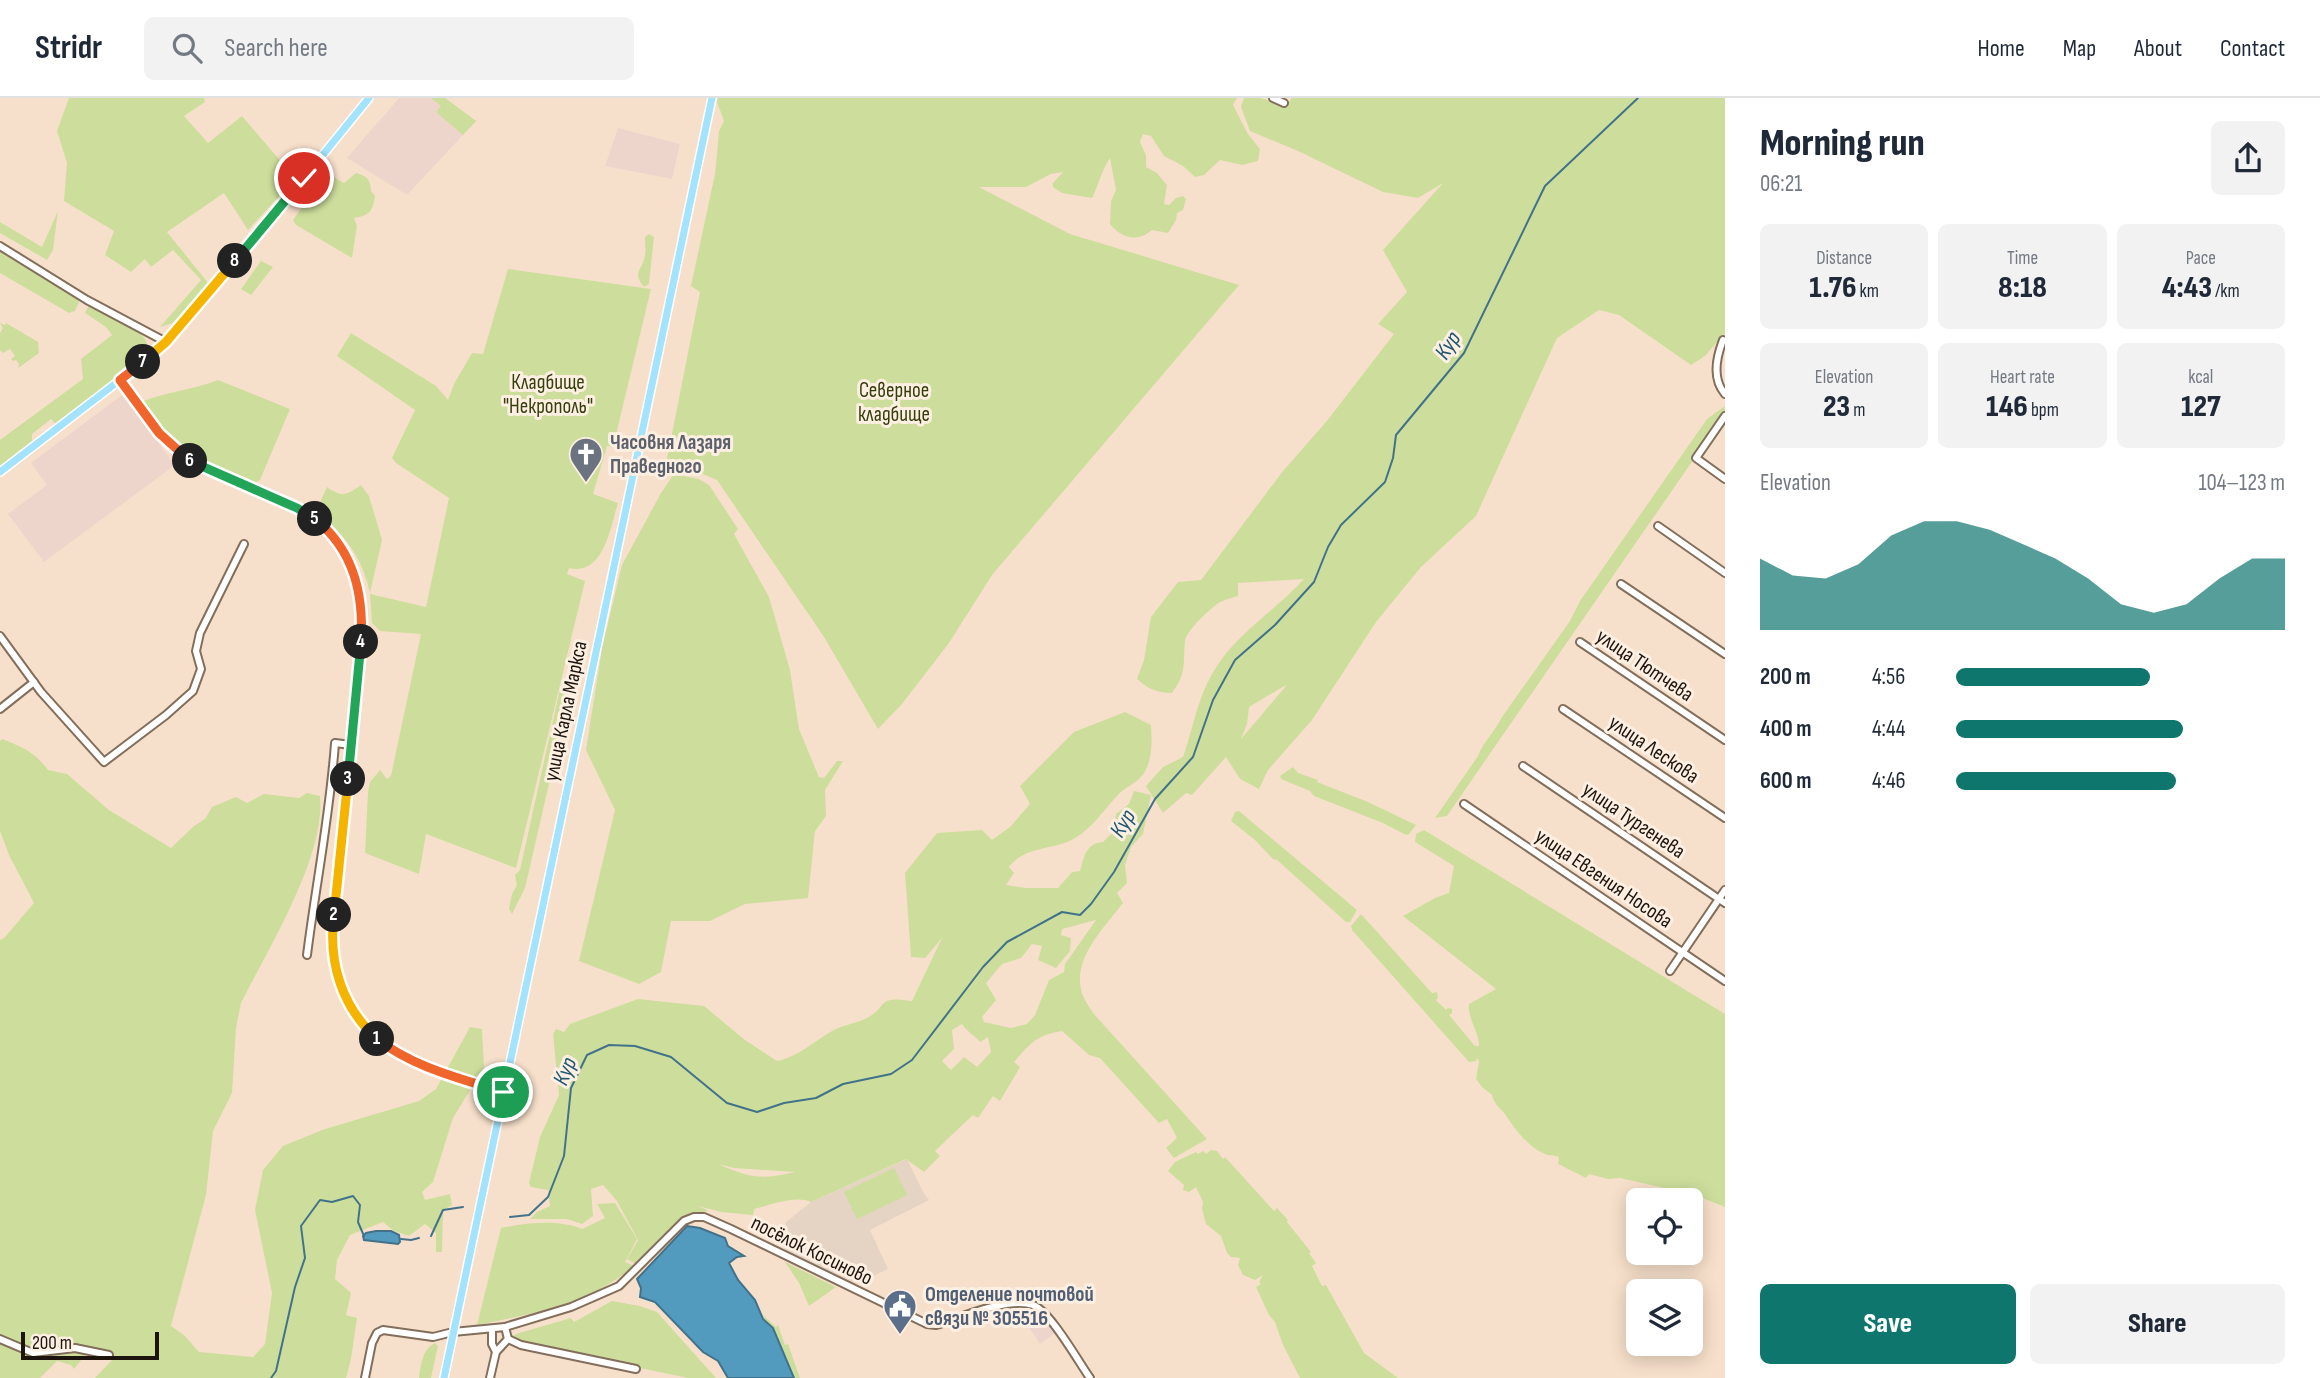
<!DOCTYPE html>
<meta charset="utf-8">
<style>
body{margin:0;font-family:"Sofia Sans Condensed",sans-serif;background:#f2f2f3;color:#1f2937;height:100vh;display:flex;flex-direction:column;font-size:26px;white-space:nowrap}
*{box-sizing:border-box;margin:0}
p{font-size:23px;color:#747a83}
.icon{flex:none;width:38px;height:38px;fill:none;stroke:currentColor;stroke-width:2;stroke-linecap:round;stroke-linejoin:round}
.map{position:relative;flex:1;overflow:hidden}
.side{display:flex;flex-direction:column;background:#fff;width:595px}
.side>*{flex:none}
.tools{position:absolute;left:1626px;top:1090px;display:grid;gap:14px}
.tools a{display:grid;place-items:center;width:77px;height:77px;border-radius:10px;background:#fff;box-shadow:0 4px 18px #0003;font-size:35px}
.scale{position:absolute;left:21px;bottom:18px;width:138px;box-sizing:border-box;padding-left:7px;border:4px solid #1c140d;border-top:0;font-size:19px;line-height:24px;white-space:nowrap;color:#1c140d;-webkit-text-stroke:5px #fdefe2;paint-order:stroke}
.pin{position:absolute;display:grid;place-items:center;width:60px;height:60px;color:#fff;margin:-30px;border:4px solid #fff;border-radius:50%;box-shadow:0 2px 7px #0007}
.km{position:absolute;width:35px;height:35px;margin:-18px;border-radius:50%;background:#222;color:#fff;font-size:19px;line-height:35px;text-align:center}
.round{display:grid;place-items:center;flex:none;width:74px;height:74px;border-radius:10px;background:#f2f2f3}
.summary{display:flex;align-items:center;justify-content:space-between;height:119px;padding:0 35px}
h1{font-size:38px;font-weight:800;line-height:52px}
.metrics{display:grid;grid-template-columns:repeat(3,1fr);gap:10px;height:119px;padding:7px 35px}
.metrics div{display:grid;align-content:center;border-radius:10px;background:#f2f2f3;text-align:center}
.metrics b{font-size:30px;font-weight:800}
.metrics small{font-size:19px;font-weight:400}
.metrics p{font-size:19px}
.chart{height:196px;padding:14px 35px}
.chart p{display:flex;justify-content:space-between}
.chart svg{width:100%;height:126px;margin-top:7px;fill:#0f766e;opacity:.7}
.action{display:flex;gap:14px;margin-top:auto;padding:14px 35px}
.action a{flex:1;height:80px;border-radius:10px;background:#0f766e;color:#fff;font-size:28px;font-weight:800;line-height:80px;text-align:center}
.action a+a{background:#f2f2f3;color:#1f2937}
ul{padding:0 35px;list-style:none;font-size:23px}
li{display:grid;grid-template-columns:112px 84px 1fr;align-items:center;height:52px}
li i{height:18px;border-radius:9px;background:#0f766e}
header{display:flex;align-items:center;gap:42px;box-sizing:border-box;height:98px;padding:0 35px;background:#fff;border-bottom:2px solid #e0e1e3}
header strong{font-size:33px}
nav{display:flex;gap:38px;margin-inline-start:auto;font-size:24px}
.search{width:490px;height:63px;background:#f2f2f3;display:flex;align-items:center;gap:18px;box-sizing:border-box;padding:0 24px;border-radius:10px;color:#747a83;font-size:26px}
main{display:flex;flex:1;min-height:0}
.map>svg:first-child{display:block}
</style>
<header>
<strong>Stridr</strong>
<div class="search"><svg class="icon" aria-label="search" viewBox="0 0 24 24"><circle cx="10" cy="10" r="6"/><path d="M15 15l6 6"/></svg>Search here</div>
<nav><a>Home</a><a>Map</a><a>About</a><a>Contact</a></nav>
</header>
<main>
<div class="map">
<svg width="1725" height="1280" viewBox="0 0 1725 1280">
<rect width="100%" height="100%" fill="#f7e0cb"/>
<g fill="#edd5cc">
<polygon points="399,0 445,0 476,23 407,97 347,60"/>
<polygon points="618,30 680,46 672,81 605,68"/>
<polygon points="122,297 175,367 44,464 8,416 47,387 31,365"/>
<polygon points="1034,1212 1044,1219 1055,1235 1040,1246 1022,1219"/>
</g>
<polygon fill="#e5d3c3" points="907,1061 923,1094 929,1102 870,1132 888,1171 852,1188 787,1155 779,1141 790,1136 785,1125 811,1104"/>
<g fill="#cdde9c" fill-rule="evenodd">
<polygon points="69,0 204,0 205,4 184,18 208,45 242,18 283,66 289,82 283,94 248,132 224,95 167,134 209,186 176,224 160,229 201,182 173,152 151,169 145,161 131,174 105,157 114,133 64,103 67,65 57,33"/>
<polygon points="431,0 445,0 476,23 463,37 436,14 441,8"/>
<path d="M718,0H1237L1233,7L1248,36L1260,51L1258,63L1242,67L1220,62L1204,77L1195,79L1183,68L1164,58L1151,38L1143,36L1140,44L1146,57V69L1157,75L1167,87L1164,106L1169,107L1176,100L1183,98L1186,101L1183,112L1177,115L1176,122L1168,135L1152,132C1136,145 1122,140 1110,126L1111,103L1116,92L1110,60C1101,73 1099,87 1092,100L1062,95L1053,89V85L1063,74L1051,76L1026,89H979L1070,136L1239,187L992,477L949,545L902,606L878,631L824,539L717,382L667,361L700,194L691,188L715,76L719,33L724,23L717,4Z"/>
<path d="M1244,0H1260L1286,7L1292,0H1725V235L1705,258L1691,267L1619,217L1599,212L1557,240L1476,418L1421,469L1376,524L1312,622L1268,672L1259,691L1240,681L1226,659L1192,697L1186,695L1163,715L1146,688L1163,669L1183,659C1194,628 1198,596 1217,568C1239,534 1277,511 1304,481L1238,485V498C1232,500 1223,502 1217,506C1209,512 1186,533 1185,543C1183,565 1187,575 1172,595C1157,595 1148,591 1137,581L1144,562L1151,519L1178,484L1201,482L1283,373L1326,324L1394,236L1378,226L1407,194L1383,152L1443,85L1418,100L1383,94L1298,53L1250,33L1241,9ZM1286,587V588L1241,641L1247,626L1249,609Z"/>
<path d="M356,75C367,78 371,82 371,93L375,98C373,113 369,118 354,120L357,128L352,160L296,127L293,122L326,76L330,77L344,85Z"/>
<polygon points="58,113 53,152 47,162 0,135 0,124 42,149"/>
<path d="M649,136L654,139L649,186L644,189C631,173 643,173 645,157C646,151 645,146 645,139Z"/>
<polygon points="0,151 76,197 79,204 75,213 69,215 0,175"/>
<polygon points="261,163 273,169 251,197 241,191"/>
<path d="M508,171L651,191L613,349L607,348L593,396L618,405C610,430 604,478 569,470L567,476L585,483L516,770L426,736L419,776L365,755L368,694L370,684L380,672L387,681L391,678L421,536L380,533L372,525L370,496L426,509L449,400L396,365L392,360L415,312L337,258L351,235L436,288L448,302L454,286L472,255L483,256Z"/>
<path d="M93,208C109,218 148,230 148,251L134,265L56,326L51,321L32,336V343L0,368V342L83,281L81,261L112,237L106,229L85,215L88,209Z"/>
<polygon points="0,225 5,227 6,225 38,244 39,255 18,270 19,266 16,262 13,263 11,261 15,258 10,251 3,255 0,252 0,235 3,230"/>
<path d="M218,282L290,311L260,382L252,386C197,364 178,352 141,304C166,294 192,292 218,282Z"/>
<path d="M1725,308V316L1478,673L1447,718L1435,720L1478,658C1483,644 1496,632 1502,619L1570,523L1580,503L1707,321Z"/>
<polygon points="674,376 699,381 709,387 738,431 734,436 769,499 790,572 799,631 819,679 824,680 837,663 843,663 825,692 826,718 815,733 808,800 745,806 710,823 671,823 661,874 639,886 579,863 615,712 586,652 602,550 622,467 661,395"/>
<path d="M361,387L369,398L382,442L370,495C361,457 346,438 316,413L327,389C342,400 347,397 361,387Z"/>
<polygon points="571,573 574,577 525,790 512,816 509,811 512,796 517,787 515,777 520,772 560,591"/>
<path d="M1125,614L1151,627C1152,644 1153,665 1141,679C1135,686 1125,689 1119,696C1103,712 1090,735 1067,744C1046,752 1023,750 1009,769L1014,775L1006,787L1026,790H1058L1072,774L1080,773C1084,759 1086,745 1103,744L1114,733L1116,716L1129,706L1134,693L1151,697L1143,736L1131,749L1125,767L1127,785L1117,795L1123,805C1105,829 1074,858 1081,891C1082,899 1089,908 1093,915L1207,1041L1174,1060L1166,1050L1177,1040L1167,1021L1159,1025L1100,960L1089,957L1062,933C1036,937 1030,946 1014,964L1020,969L1000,1003L993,998L978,1020L973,1017L935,1053L940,1058L924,1074L906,1061L811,1104C795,1097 771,1107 754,1111L753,1117L721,1114L698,1108L707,1112L706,1114H691L681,1120L636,1166L627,1161L638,1142L617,1103L603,1087L591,1091L593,1118L582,1126L567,1121H530L537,1114L550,1108L548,1092L531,1089L529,1085L540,1039L559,997L553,936L556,931L564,934L570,926L638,901L704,908L745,942L777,963C800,958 814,943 834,932C844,927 855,925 865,921C890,909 874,897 912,903L942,840L925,860L911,859L905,775L937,735L982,732L992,742L1010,729L1030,706L1020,688L1074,634ZM1096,822L1065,866L1064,874L1049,882L1035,917L1027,926L1011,930L984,924L982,919L996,902L986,885L1002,866L1021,860L1032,846L1042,848L1038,862L1056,870L1070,853L1071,840L1061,837L1062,831ZM962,926C967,934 974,937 980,944L988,939L991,954L977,969L964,959L951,972L942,963L954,951L952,932ZM718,1066L734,1070L795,1074C762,1082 750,1080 718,1066Z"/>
<path d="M2,641C21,648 36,655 48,672L67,676L109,712L171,750L194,728L205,721L212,709L236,699L247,705L264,696L299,700L307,695L320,698C326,758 268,851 241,905L236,930L232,995L213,1033L206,1097L171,1228L184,1237L199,1254L253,1259L265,1246L272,1195L255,1112L263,1072L283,1048L322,1032L419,1003L436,991L470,929L482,931L484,969L453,1020L433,1084L422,1094L425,1102L450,1096L452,1107L443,1112L442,1154H436V1135L425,1126L409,1138L394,1133L383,1124L350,1137L337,1162L335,1181L351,1195L346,1217L357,1220L351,1261L346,1280H95L112,1262L86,1256L74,1271L71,1267L57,1263L40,1280H0V842L4,840L34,805L9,757L0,733V643Z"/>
<polygon points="1293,669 1298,675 1318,682 1317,684 1368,704 1416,727 1408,737 1404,736 1383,725 1314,698 1310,693 1281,681 1280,678"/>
<polygon points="1239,713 1357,812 1350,824 1346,824 1276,761 1274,762 1255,742 1231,723 1235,714"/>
<path d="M1424,732L1725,916V1109L1695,1097L1620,1080L1608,1081L1589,1076L1586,1080L1558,1066L1559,1059C1555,1057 1551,1058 1548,1057C1532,1053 1515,1032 1507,1019C1503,1011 1494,1008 1492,997L1482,989L1476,981L1479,963L1477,960L1476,963L1469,964L1352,832L1351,828L1361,816L1432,895L1437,894L1438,900L1436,902L1446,912L1448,910L1452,911V915L1449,917L1475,948H1479C1479,933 1467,920 1469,906L1496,891L1403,818L1435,800L1449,795L1454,768L1415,744L1416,736Z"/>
<polygon points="1211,1052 1217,1053 1223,1061 1225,1059 1274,1113 1277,1110 1288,1122 1287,1124 1311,1154 1309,1155 1316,1165 1312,1168 1322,1188 1326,1187 1364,1255 1398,1280 1300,1280 1283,1247 1275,1224 1269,1217 1256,1189 1261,1186 1259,1184 1263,1177 1255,1182 1243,1177 1238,1167 1240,1160 1231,1159 1227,1155 1221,1138 1206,1126 1202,1111 1203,1104 1196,1089 1189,1094 1183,1092 1184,1087 1168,1073 1175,1064 1196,1054 1198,1056 1203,1053 1206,1056"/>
<polygon points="894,1070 907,1097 857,1121 844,1094"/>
<path d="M615,1105L637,1141L625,1164L634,1168C590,1206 532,1216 477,1227L501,1130C526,1125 558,1121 582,1131L605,1120L597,1106Z"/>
<polygon points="785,1164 836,1189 809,1208 799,1185"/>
<polygon points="612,1203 640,1208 657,1214 716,1280 688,1280 510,1243 514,1237 519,1235 571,1220 574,1224"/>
<polygon points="762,1216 776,1229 778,1227 785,1247 788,1246 800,1280 794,1280"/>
<path d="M435,1245L438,1248L431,1280H419C421,1267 422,1251 435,1245Z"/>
</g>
<g fill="#539abf" stroke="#42728a" stroke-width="2">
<polygon points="687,1128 700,1130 725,1140 728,1148 744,1158 737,1159 729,1165 738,1182 755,1202 763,1221 773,1230 794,1280 728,1280 718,1263 703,1254 655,1204 640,1199 641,1190 637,1181"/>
<polygon points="376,1133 391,1133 399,1137 400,1144 398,1146 364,1142 363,1138 366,1135"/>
</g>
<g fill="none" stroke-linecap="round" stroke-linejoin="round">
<g stroke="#42728a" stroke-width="2">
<polyline points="510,1119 529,1117 548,1099 564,1058 571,990 587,957 609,947 635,948 671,959 727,1005 757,1014 784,1005 816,1000 843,986 891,976 912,962 983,869 1007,844 1062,814 1080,817 1091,806 1114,774 1155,701 1193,659 1213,602 1235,562 1275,527 1314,484 1328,449 1341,427 1385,384 1393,360 1396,337 1464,255 1545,88 1638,0"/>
<polyline points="431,1138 443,1112 463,1109"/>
<polyline points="401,1141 411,1142 419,1140"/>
<polyline points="271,1280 276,1273 295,1189 305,1160 301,1128 320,1102 332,1104 353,1098 360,1107 358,1124 364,1138"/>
</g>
<defs>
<g id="minor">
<polyline points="1273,0 1284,5"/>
<polyline points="0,148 87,202 166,244"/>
<path d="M1723,242C1716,260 1712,281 1725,296"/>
<polyline points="1725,318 1696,360 1725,381"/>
<polyline points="1658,428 1725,475"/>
<polyline points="1621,486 1725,556"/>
<polyline points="0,538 41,594 104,664 166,617 193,593 201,571 196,553 200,535 244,446"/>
<polyline points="1580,544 1725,642"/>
<polyline points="0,611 34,584"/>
<polyline points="1563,611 1725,720"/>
<polyline points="1523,668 1725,805"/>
<polyline points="1464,706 1725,883"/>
<path d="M307,857C316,786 330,716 335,645L351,647"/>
<polyline points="1670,873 1725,792"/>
<polyline points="492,1231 492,1246 496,1254"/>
<polyline points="0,1241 33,1255 75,1250 109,1257"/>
<polyline points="508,1241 521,1247 636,1271"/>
<path d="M365,1280L372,1245L377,1235L383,1232L433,1239L453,1234L505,1229L571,1209L619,1188L684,1123L694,1119H704L731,1131L927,1226L936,1227C960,1220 1009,1198 1033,1207C1050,1213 1078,1263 1090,1280"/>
<polyline points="490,1280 496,1254 508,1241 505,1229"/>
</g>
<g id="major">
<path d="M120,282C139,308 157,341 184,359C240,398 323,398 352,469C367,506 360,546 358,585C353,648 345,711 339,775C335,808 328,841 337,875C343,901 356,924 377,941C413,971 460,980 503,994"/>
<polyline points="0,374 141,266 166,244 304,80 369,0"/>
<polyline points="444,1280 712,0"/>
</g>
</defs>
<use href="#minor" stroke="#826e5b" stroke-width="10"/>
<use href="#major" stroke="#fff" stroke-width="10"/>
<use href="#minor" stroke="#fff" stroke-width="6"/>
<use href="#major" stroke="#a3e3fe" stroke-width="7"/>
</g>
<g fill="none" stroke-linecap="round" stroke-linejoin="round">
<defs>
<path id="split-1" d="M377,941C415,970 459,980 503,994"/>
<path id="split-2" d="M334,817C328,865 342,909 377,941"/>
<polyline id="split-3" points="334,817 348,681"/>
<polyline id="split-4" points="348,681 361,544"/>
<path id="split-5" d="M315,421C354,452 364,496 361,544"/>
<polyline id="split-6" points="190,363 297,410 315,421"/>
<polyline id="split-7" points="143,264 120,282 159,335 190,363"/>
<polyline id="split-8" points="143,264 166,244 235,163"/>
<polyline id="split-9" points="235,163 304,80"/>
</defs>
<use href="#split-1" stroke="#fff" stroke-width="14"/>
<use href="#split-2" stroke="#fff" stroke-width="14"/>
<use href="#split-3" stroke="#fff" stroke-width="14"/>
<use href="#split-4" stroke="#fff" stroke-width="14"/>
<use href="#split-5" stroke="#fff" stroke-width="14"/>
<use href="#split-6" stroke="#fff" stroke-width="14"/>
<use href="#split-7" stroke="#fff" stroke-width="14"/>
<use href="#split-8" stroke="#fff" stroke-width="14"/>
<use href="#split-9" stroke="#fff" stroke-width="14"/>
<use href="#split-1" stroke="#f0652b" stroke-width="9"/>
<use href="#split-2" stroke="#f5b400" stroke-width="9"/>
<use href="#split-3" stroke="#f5b400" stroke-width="9"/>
<use href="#split-4" stroke="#22a559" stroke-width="9"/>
<use href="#split-5" stroke="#f0652b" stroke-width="9"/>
<use href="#split-6" stroke="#22a559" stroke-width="9"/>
<use href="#split-7" stroke="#f0652b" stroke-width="9"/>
<use href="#split-8" stroke="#f5b400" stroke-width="9"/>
<use href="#split-9" stroke="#22a559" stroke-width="9"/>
</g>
<defs>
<symbol id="church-pin" viewBox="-11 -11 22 30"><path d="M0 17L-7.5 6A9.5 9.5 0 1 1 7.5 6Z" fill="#6b7280" stroke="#fdefe2"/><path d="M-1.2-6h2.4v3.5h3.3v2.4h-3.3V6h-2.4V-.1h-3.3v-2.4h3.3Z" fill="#fff"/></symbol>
<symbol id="civic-pin" viewBox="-11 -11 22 30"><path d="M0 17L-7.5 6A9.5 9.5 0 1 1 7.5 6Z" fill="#5c6f8a" stroke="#fdefe2"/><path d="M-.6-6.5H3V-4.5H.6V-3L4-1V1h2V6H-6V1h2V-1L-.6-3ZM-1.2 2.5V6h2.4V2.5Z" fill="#fff"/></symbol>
</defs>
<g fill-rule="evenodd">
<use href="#church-pin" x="567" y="337" width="38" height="52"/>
<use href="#civic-pin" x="881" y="1189" width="38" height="52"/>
</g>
<g text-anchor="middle" stroke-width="6" stroke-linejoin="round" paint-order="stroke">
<g font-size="21" fill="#353f0d" stroke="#fdefe2">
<text x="548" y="291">Кладбище<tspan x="548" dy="24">"Некрополь"</tspan></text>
<text x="894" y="299">Северное<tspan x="894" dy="24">кладбище</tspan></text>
</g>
<g font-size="21" font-weight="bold" fill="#5b616d" stroke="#fdefe2" text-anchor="start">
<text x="610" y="351">Часовня Лазаря<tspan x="610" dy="24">Праведного</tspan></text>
</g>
<g font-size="21" fill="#1c140d" stroke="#fdefe2">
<text transform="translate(1645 567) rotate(34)" y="7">улица Тютчева</text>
<text transform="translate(565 613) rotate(-78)" y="7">улица Карла Маркса</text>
<text transform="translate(1654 651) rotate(34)" y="7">улица Лескова</text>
<text transform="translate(1634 722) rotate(34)" y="7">улица Тургенева</text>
<text transform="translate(1604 780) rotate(34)" y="7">улица Евгения Носова</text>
<text transform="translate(812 1152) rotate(26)" y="7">посёлок Косиново</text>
</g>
<g font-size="21" font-weight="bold" fill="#4e5e75" stroke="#fdefe2" text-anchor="start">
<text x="925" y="1203">Отделение почтовой<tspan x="925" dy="24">связи № 305516</tspan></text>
</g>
<g font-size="23" font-style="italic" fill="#205772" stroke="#fdefe2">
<text transform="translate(1447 247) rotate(-57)" y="8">Кур</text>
<text transform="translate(1122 725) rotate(-59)" y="8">Кур</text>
<text transform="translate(564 973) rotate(-68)" y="8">Кур</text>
</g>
</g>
</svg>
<div class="tools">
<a><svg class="icon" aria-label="locate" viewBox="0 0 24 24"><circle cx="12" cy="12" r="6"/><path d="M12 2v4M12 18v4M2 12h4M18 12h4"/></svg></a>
<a><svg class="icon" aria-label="layers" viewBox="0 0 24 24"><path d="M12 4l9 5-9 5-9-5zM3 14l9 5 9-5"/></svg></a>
</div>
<div class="scale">200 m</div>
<div class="pin" style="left:503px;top:994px;background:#1e9e55"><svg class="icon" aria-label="arrive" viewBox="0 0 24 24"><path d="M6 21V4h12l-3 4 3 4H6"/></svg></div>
<div class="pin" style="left:304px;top:80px;background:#d93025"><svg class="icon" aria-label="check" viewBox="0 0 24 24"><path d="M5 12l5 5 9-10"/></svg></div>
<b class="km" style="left:377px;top:941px">1</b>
<b class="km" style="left:334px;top:817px">2</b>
<b class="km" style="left:348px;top:681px">3</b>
<b class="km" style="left:361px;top:544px">4</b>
<b class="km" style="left:315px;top:421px">5</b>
<b class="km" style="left:190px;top:363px">6</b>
<b class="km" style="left:143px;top:264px">7</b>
<b class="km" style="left:235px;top:163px">8</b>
</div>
<section class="side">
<div class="summary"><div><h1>Morning run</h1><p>06:21</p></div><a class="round"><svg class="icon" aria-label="share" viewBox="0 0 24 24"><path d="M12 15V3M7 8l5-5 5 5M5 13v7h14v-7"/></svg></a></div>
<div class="metrics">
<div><p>Distance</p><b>1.76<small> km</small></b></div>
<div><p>Time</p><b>8:18</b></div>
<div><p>Pace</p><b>4:43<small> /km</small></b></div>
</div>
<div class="metrics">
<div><p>Elevation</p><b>23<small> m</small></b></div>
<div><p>Heart rate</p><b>146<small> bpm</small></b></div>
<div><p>kcal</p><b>127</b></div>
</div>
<div class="chart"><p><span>Elevation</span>104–123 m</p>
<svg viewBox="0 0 160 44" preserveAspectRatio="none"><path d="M0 44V19L10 25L20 26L30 21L40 11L50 6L60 6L70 9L80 14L90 19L100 26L110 35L120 38L130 35L140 26L150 19L160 19V44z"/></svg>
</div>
<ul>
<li><b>200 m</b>4:56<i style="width:59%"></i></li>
<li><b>400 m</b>4:44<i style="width:69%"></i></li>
<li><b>600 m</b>4:46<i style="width:67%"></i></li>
</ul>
<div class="action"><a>Save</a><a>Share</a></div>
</section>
</main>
